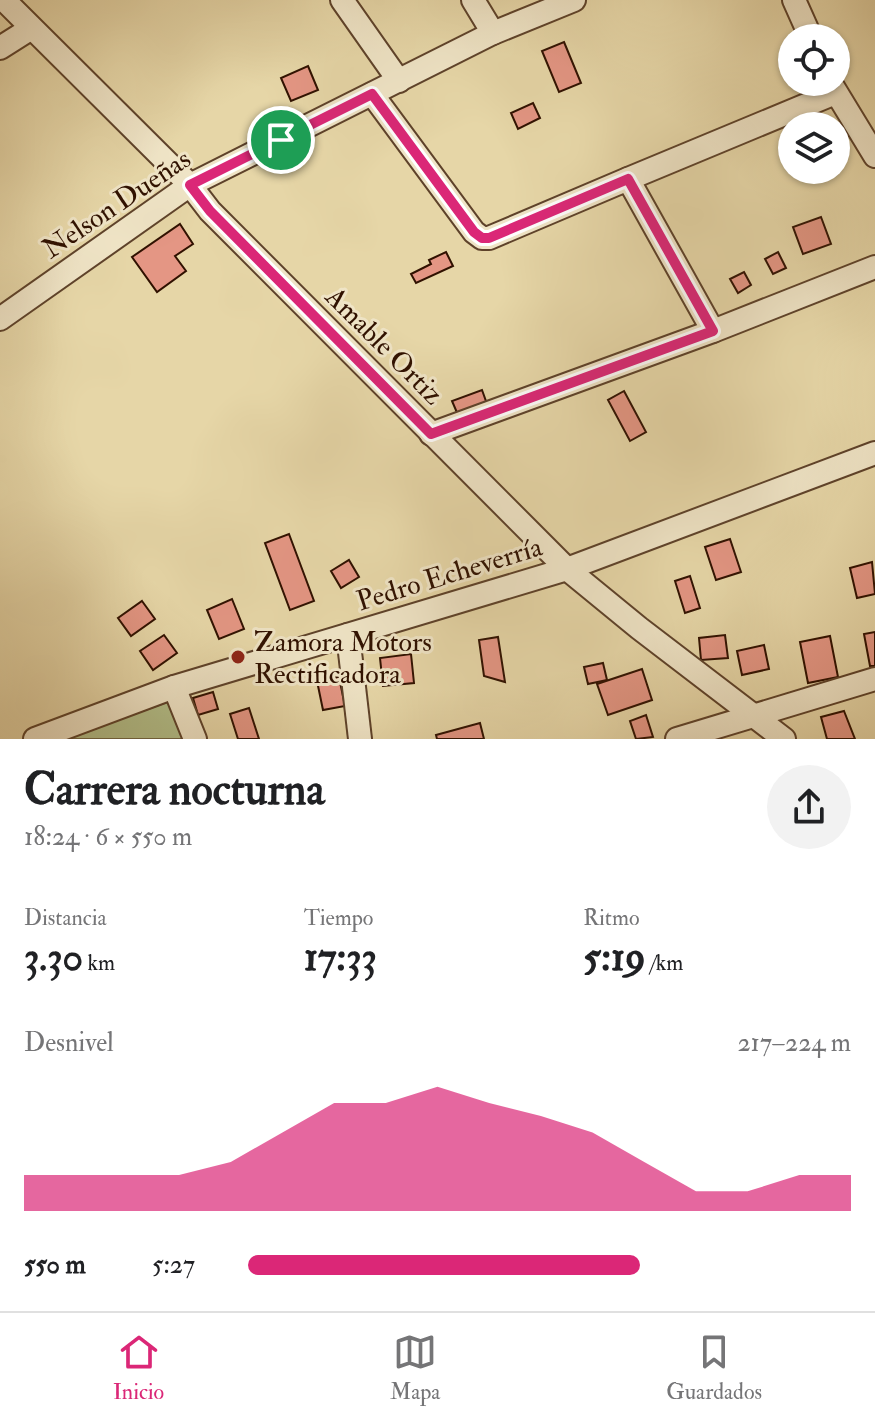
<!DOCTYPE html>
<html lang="es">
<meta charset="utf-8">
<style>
body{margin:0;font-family:"IM FELL Double Pica",serif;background:#f2f2f2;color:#202124;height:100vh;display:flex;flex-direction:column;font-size:30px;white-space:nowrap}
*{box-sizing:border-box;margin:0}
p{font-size:26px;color:#757577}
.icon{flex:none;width:44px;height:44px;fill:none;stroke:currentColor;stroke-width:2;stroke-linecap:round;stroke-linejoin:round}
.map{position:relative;height:739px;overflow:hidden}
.panel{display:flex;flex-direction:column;background:#fff;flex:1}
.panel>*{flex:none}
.tools{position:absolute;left:778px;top:24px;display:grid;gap:16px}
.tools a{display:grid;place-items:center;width:72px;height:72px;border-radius:50%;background:#fff;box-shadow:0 2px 6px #0004;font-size:40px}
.pin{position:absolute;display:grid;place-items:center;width:68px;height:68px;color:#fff;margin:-34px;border:4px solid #fff;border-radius:50%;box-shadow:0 2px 8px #0007}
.round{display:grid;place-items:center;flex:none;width:84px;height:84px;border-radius:42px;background:#f2f2f2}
.head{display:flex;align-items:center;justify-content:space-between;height:136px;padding:0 24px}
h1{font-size:44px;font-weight:700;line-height:60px}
.figures{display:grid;grid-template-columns:repeat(3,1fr);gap:12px;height:136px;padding:8px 24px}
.figures div{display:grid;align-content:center}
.figures b{font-size:40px;font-weight:700}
.figures small{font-size:22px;font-weight:400}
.figures p{font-size:22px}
.chart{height:224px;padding:16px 24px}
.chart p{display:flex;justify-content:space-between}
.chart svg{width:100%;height:144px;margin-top:8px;fill:#db2777;opacity:.7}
ul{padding:0 24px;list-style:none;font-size:26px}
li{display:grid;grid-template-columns:128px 96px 1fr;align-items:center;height:60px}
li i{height:20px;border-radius:10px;background:#db2777}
.dock{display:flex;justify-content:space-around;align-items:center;height:112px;border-top:2px solid #e0e0e0;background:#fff;font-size:22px;color:#757577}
.dock a{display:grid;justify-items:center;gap:4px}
.dock .selected{color:#db2777}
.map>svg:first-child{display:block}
</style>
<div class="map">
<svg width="875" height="739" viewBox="0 0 875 739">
<rect width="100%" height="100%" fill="#e6d6a7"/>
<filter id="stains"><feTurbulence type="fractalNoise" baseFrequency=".0025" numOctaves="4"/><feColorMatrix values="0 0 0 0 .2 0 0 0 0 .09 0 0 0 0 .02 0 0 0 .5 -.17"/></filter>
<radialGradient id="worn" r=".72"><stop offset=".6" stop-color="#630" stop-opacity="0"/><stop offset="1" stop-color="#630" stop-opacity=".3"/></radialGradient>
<polygon fill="#b2be89" stroke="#716844" stroke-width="2" points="170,701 184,739 65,739"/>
<g fill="#e49684" stroke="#301100" stroke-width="2">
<polygon points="564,42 581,83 559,92 542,51"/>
<polygon points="308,66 318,90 291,101 281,78"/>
<polygon points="533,103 540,118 518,129 511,113"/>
<polygon points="821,217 831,244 803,254 793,227"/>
<polygon points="180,224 193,244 175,256 186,271 157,292 132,257"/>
<polygon points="446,252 453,266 416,283 411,274 431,264 429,260"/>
<polygon points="778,252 786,268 773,274 765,259"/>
<polygon points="744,272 751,285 738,293 730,279"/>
<polygon points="482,390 487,404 458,415 452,401"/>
<polygon points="624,391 646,432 630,441 608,400"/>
<polygon points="289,534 314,601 290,610 265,543"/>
<polygon points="730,539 741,572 716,580 705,547"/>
<polygon points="349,560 359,577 341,588 331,571"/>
<polygon points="872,562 875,594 857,598 850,568"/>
<polygon points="690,576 700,608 685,613 675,581"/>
<polygon points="232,599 244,629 219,639 207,610"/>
<polygon points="142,601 155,619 131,636 118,618"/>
<polygon points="875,632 875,666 870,666 864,634"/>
<polygon points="164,635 177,653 153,670 140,651"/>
<polygon points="725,635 728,658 701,660 699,638"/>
<polygon points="830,636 838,677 808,683 800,642"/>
<polygon points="498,637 505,682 484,676 479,640"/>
<polygon points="764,645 769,669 742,675 737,651"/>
<polygon points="411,654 414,683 383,686 380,658"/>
<polygon points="603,663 607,680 588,684 584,667"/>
<polygon points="642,669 652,700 608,715 597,684"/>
<polygon points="339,677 345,706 323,710 317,681"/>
<polygon points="213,692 218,709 198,715 193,698"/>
<polygon points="249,708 259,739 238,739 230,714"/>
<polygon points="844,711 855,739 827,739 821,717"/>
<polygon points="646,715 653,737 636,739 630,721"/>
<polygon points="480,723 484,739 437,739 436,735"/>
</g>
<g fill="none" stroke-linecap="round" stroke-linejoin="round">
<defs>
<g id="minor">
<polyline points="4,0 190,185 210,211 567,569 639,628 784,739"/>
<polyline points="342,0 399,81"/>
<polyline points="473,0 493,33"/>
<polyline points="794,0 811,38"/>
<polyline points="0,48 30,29"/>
<polyline points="830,82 875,156"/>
<polyline points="372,94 474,232 482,238 489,238 628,179 713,331"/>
<polyline points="628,179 835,93"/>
<polyline points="0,319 190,185 493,33 574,0"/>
<polyline points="431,434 713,331 875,267"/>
<polyline points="348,635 360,739"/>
<polyline points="174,687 195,739"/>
<polyline points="35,739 174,687 567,569 875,453"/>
<polyline points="677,739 875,679"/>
</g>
</defs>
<use href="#minor" stroke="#5e422a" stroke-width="26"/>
<use href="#minor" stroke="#efe4c6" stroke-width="22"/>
</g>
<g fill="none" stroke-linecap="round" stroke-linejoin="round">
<defs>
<polygon id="route" points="372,94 474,232 482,238 489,238 628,179 713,331 431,434 210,211 190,185"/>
</defs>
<use href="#route" stroke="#fff" stroke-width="16"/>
<use href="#route" stroke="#db2777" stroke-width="10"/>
</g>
<circle fill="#8f2418" stroke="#efe4c6" stroke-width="3" cx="238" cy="657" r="8"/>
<g text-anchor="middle" stroke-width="6" stroke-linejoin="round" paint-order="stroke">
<g font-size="28" fill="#301100" stroke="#efe4c6">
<text transform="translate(116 203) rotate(-34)" y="10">Nelson Dueñas</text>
<text transform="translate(385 345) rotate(45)" y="10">Amable Ortiz</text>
<text transform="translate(449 573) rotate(-17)" y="10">Pedro Echeverría</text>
</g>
<g font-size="28" fill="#301100" stroke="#efe4c6" text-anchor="start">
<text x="254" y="651">Zamora Motors<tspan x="254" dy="32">Rectificadora</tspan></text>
</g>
</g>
<rect width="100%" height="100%" filter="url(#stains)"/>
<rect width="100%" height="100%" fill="url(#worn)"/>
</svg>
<div class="tools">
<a><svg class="icon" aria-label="locate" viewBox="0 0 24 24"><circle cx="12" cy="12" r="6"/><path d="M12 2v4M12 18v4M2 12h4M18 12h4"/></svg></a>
<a><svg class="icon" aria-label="layers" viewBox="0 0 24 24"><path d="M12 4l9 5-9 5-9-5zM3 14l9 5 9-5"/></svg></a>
</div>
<div class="pin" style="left:281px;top:140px;background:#1e9e55"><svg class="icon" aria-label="arrive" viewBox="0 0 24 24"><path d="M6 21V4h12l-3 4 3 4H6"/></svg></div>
</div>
<section class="panel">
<div class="head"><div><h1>Carrera nocturna</h1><p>18:24 · 6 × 550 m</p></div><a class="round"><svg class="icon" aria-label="share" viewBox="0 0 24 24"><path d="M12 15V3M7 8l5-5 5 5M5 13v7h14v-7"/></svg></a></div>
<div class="figures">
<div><p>Distancia</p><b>3.30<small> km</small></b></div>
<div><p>Tiempo</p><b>17:33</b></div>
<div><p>Ritmo</p><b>5:19<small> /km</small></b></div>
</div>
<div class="chart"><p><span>Desnivel</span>217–224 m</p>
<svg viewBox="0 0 160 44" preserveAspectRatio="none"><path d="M0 44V33L10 33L20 33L30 33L40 29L50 20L60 11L70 11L80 6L90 11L100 15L110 20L120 29L130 38L140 38L150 33L160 33V44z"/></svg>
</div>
<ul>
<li><b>550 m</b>5:27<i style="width:65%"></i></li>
</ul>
</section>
<nav class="dock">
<a class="selected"><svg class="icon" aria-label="home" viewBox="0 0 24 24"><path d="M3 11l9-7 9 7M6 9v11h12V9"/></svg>Inicio</a>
<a><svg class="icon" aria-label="map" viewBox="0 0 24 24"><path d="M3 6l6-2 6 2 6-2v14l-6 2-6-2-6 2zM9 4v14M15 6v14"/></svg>Mapa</a>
<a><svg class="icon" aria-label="saved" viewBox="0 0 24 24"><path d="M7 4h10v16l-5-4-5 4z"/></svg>Guardados</a>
</nav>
